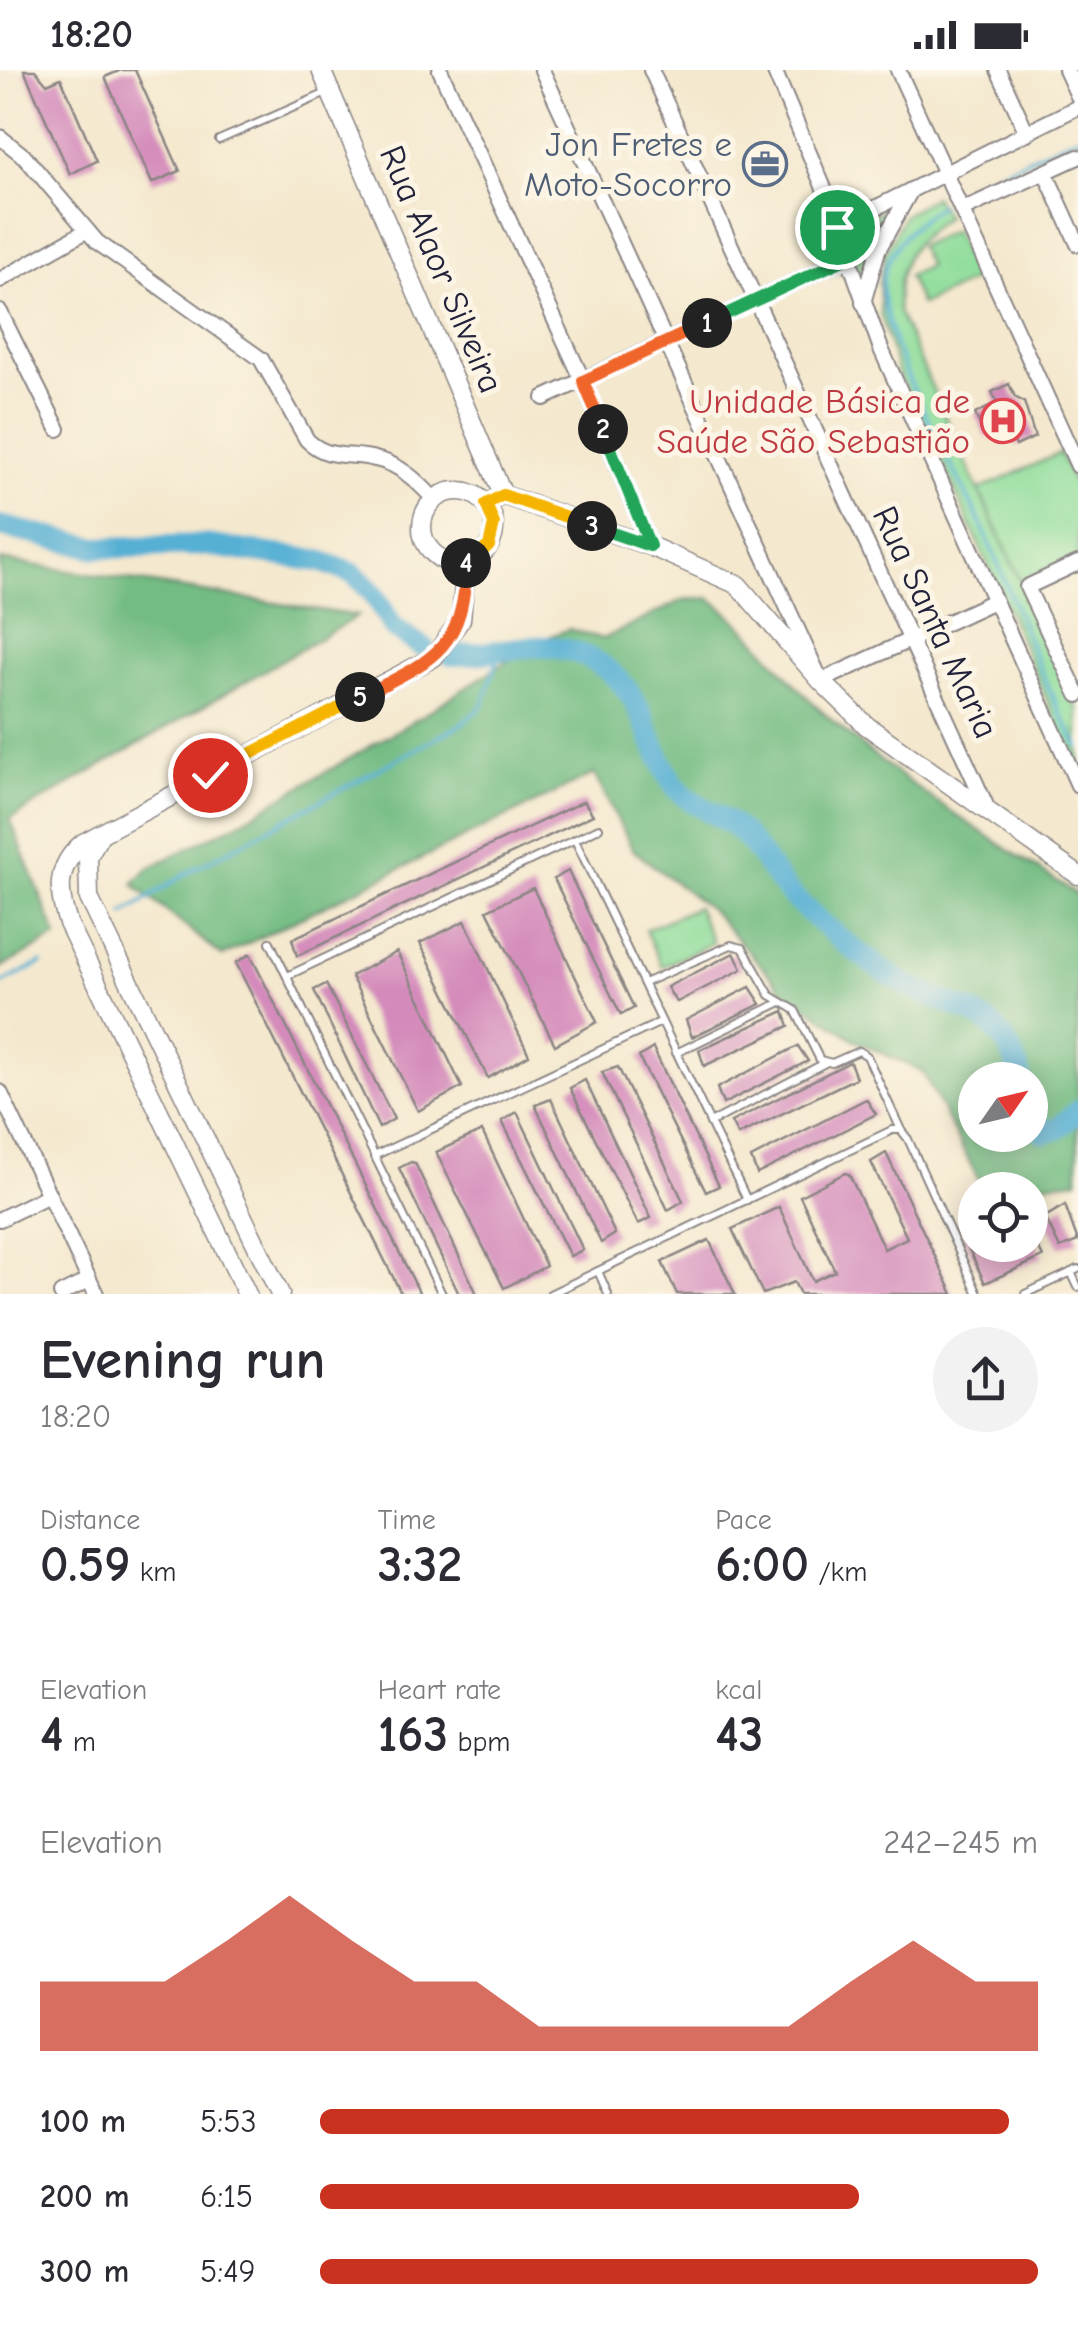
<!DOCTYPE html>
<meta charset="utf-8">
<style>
body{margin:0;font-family:"Comic Neue",sans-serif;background:#f2f2f3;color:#2b2b33;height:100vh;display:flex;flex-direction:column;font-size:38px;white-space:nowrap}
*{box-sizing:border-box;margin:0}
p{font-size:32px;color:#7c7c81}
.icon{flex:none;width:55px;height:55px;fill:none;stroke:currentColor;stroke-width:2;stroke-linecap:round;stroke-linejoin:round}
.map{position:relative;height:1224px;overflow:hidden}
.sheet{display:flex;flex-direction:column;background:#fff;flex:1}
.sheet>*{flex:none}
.needle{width:65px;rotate:56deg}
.buttons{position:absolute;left:958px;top:992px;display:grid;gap:20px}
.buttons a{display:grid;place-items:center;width:90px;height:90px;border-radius:50%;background:#fff;box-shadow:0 5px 25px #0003;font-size:50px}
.pin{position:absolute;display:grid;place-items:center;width:85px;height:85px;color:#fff;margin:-42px;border:5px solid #fff;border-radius:50%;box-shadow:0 2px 10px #0007}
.km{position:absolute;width:50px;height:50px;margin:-25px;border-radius:50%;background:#222;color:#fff;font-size:28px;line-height:50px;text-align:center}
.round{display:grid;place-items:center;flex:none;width:105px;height:105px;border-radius:52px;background:#f2f2f3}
.headline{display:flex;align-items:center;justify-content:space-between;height:170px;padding:0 40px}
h1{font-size:55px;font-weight:800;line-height:75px}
.figures{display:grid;grid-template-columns:repeat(3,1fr);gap:15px;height:170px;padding:10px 40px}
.figures div{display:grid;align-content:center}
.figures b{font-size:50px;font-weight:800}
.figures small{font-size:28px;font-weight:400}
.figures p{font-size:28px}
.chart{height:280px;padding:20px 40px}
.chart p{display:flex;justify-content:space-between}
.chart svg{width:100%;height:180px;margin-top:10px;fill:#c8321e;opacity:.7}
ul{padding:0 40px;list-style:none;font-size:32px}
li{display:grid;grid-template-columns:160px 120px 1fr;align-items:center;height:75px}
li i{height:25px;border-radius:12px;background:#c8321e}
.status{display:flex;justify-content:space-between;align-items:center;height:70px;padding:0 50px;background:#fff;direction:ltr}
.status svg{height:28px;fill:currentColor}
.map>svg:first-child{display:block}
</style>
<div class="status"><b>18:20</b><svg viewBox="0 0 49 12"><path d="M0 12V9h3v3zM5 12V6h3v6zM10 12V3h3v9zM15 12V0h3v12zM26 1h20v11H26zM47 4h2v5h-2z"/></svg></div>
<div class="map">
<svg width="1078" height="1224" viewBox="0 0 1078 1224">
<rect width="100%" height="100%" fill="#fcf5e5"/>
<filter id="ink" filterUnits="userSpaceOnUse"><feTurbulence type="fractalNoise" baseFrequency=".01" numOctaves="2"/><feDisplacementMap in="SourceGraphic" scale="20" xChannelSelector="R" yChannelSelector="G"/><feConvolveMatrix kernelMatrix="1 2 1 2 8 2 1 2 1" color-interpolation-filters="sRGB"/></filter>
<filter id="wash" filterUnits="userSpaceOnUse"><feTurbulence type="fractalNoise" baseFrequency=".0048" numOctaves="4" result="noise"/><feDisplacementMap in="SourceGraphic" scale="40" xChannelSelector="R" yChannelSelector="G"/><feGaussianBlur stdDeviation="2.25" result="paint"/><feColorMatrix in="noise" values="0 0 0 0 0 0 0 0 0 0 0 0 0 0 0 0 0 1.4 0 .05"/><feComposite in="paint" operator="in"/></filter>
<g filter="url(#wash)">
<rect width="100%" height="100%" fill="#f4e8ce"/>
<g fill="#8fdd9b" stroke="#58806b" stroke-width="2.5">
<path d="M934,126L946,147C909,172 895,197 898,242L1078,640V701L943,393L899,307L881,245L879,211L885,184L904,145Z"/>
<polygon points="896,134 866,206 860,211 844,157"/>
<polygon points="954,160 976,209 921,235 908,206 928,196 919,176"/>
<polygon points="1060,383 1078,424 1078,487 1022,513 979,420"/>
<polygon points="697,837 713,873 662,897 645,860"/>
</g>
<g fill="#73bc83" stroke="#4a6f5f" stroke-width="2.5" fill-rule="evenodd">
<polygon points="0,490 358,546 10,749 57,867 0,898"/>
<path d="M709,528C753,559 779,601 817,637C894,709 990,767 1078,825V1110L984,1120L922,1001L858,972L783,920L711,840L633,780L594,704L222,886L133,814L147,799L238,753L422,646L538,571L569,559L603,569L683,530ZM975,1010H1030V1065H975Z"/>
</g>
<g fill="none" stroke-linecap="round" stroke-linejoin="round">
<g stroke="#57b0d4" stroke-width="4">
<polyline points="970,116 1078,66"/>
<path d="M941,135C911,154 877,187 883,227C894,302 952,390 983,459C1015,531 1038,607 1078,676"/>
<polyline points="124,844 187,803 462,654 483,635 499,584 507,577"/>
<polyline points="0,914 42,893"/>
</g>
<g stroke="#57b0d4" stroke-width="22">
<polyline points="0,456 96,478 204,475 320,491 354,504 373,523 393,557 425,579"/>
<path d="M451,585C496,586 540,565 585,586C645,614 643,665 673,713C688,736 722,743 741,762C762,783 775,811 798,832C830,860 863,890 900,911C957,945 1001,932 1021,1010"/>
<polyline points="1030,1043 1044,1062 1057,1059 1078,1041"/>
</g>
</g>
<g id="blocks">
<g fill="#d48bbb">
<polygon points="24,0 35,0 47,14 61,8 97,91 70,104"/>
<polygon points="121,0 135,0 180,101 152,113 105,7"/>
<polygon points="773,82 781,99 754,109 746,93"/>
<polygon points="1009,314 1015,327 1024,332 1035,367 1016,376 1007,357 986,367 975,344 997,333 992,322"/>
<polygon points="584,731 593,745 297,886 292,869"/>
<polygon points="568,801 634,938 621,945 554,809"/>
<polygon points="533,818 597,952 555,975 487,840"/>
<polygon points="465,851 529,985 488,1008 420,873"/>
<polygon points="397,882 462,1017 418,1041 351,906"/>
<polygon points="734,883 742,899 677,932 674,929 667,917"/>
<polygon points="250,884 420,1224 401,1224 399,1219 236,893"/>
<polygon points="326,914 394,1049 379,1058 314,920"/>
<polygon points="750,917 761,934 692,967 686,950"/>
<polygon points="784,941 789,956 704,996 699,980"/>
<polygon points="798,976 808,991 723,1034 717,1018"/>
<polygon points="653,978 719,1116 706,1122 639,987"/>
<polygon points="850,992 856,1008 738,1065 731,1052"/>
<polygon points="618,997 683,1131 668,1140 602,1002"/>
<polygon points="585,1010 651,1148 638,1154 570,1018"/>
<polygon points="551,1029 615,1164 601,1173 535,1035"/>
<polygon points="866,1029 876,1044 757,1104 751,1088"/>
<polygon points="517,1042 583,1180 570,1186 502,1051"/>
<polygon points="482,1061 546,1196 504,1218 436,1082"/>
<polygon points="886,1083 953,1224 800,1224 794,1212 763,1224 732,1159 779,1137 813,1211 835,1201 800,1126 845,1103 849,1104 884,1179 907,1168 871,1092"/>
<polygon points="411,1092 415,1093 477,1224 459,1224 399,1098"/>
<polygon points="1065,1135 1078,1171 1060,1178 1045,1147"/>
<polygon points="975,1158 975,1175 1037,1175 1043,1187 985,1213 962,1164"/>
<polygon points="709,1170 735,1224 677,1224 662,1192"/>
</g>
</g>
</g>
<g filter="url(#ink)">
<use href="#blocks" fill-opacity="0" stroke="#8b8584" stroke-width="2.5"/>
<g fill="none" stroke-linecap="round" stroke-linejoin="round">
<defs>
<g id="service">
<polyline points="219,70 329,22"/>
<polyline points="575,770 747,1130"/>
<polyline points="270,872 442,1224"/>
<polyline points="287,906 599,758"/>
<polyline points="644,913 731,875 743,878 770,925 795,940 820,990 832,993 859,981 867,986 901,1060"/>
<polyline points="676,983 779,933"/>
<polyline points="710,1053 825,993"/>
<polyline points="374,1086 661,952"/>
<polyline points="598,1201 608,1224"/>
<polyline points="1071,1202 1078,1217"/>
<polyline points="550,1224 892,1060 901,1060 908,1069 978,1224"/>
<polyline points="1025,1224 1078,1199"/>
</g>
<g id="minor">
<polyline points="440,0 583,311 650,476"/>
<polyline points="542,0 821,611 994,531"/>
<polyline points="651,0 989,742"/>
<polyline points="774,0 823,116 881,279 1078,715"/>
<polyline points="898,0 1078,396"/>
<polyline points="998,0 1027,63"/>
<polyline points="1066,0 1078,26"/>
<path d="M0,67L25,87L97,172L261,289L307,370C329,391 349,382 375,389C400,394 417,411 434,429"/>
<polyline points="1045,102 1078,174"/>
<polyline points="962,140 1078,87"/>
<polyline points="837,157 1078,37"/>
<polyline points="0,210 86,161"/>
<polyline points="863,233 878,180 911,120"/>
<polyline points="0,242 58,359"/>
<polyline points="544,328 847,188"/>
<polyline points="1078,493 1027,517 1078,625"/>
<polyline points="0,1022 96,1224"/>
<polyline points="0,1149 49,1125"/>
<polyline points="61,1224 89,1210"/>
</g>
<g id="tertiary">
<polyline points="321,0 503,425"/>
<circle cx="458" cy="457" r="36"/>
<polyline points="486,434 503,425 650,476 738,515 821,611 867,656 1078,805"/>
<polyline points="100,765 88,786 89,828 280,1224"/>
<path d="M247,1224L68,853C57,821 56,796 83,773L434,587L461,549L466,493"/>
</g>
</defs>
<use href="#service" stroke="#8b8584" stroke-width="10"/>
<use href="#minor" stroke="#8b8584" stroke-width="18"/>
<use href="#tertiary" stroke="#8b8584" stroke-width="21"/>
<use href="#service" stroke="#fff" stroke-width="6"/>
<use href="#minor" stroke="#fff" stroke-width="14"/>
<use href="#tertiary" stroke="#fff" stroke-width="18"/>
</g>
</g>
<g fill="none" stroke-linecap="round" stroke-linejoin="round" filter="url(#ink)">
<defs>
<polyline id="split-1" points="707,253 847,188 837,157"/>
<polyline id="split-2" points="603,359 583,311 707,253"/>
<polyline id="split-3" points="592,456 650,476 603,359"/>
<polyline id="split-4" points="466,493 489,476 494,454 486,434 503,425 592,456"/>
<path id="split-5" d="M360,627C431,591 465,580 466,493"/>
<polyline id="split-6" points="210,705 360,627"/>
</defs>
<use href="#split-1" stroke="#fff" stroke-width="20"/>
<use href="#split-2" stroke="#fff" stroke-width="20"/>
<use href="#split-3" stroke="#fff" stroke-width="20"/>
<use href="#split-4" stroke="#fff" stroke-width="20"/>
<use href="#split-5" stroke="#fff" stroke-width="20"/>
<use href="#split-6" stroke="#fff" stroke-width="20"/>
<use href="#split-1" stroke="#22a559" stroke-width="12"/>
<use href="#split-2" stroke="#f0652b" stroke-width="12"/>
<use href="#split-3" stroke="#22a559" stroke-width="12"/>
<use href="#split-4" stroke="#f5b400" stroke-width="12"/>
<use href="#split-5" stroke="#f0652b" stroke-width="12"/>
<use href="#split-6" stroke="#f5b400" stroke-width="12"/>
</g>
<defs>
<symbol id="office-ring" viewBox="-11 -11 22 22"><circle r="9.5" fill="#fcf5e5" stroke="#5c6f8a" stroke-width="1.5"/><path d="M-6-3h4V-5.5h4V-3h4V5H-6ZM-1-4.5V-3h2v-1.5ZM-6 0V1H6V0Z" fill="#5c6f8a"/></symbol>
<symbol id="hospital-ring" viewBox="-11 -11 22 22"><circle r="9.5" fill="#fcf5e5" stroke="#e0444e" stroke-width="1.5"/><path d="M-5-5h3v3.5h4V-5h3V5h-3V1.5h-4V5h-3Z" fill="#e0444e"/></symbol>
</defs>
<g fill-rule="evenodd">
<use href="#office-ring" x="740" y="69" width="50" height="50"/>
<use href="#hospital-ring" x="978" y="326" width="50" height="50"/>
</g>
<g text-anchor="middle" stroke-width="10" stroke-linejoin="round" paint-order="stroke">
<g font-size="35" fill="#4e5e75" stroke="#fcf5e5" text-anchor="end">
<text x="732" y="86">Jon Fretes e<tspan x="732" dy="40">Moto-Socorro</tspan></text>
</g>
<g font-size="35" fill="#22223b" stroke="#fcf5e5">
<text transform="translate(442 199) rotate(67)" y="12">Rua Alaor Silveira</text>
<text transform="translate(936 552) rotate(65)" y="12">Rua Santa Maria</text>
</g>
<g font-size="35" fill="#be3a42" stroke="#fcf5e5" text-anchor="end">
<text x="970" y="343">Unidade Básica de<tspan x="970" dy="40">Saúde São Sebastião</tspan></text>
</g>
</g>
</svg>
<div class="buttons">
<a><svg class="needle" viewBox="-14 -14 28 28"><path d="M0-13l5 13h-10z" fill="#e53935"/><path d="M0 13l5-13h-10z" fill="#7c7c81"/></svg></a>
<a><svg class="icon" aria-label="locate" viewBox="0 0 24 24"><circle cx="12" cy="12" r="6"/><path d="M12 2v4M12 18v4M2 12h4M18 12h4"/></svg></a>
</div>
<div class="pin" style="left:837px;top:157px;background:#1e9e55"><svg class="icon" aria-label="arrive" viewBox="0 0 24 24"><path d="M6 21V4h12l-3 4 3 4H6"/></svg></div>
<div class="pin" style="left:210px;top:705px;background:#d93025"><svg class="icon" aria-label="check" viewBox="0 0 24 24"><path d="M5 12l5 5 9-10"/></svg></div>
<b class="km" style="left:707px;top:253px">1</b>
<b class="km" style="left:603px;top:359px">2</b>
<b class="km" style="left:592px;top:456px">3</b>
<b class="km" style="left:466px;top:493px">4</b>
<b class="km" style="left:360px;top:627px">5</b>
</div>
<section class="sheet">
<div class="headline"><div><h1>Evening run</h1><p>18:20</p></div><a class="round"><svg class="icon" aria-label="share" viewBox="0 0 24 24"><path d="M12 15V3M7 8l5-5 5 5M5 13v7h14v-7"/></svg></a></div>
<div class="figures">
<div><p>Distance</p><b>0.59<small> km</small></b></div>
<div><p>Time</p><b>3:32</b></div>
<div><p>Pace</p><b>6:00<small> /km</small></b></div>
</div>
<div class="figures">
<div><p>Elevation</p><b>4<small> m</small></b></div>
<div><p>Heart rate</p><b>163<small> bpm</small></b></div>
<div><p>kcal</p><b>43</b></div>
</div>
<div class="chart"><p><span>Elevation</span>242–245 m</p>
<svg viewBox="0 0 160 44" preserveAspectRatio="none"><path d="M0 44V27L10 27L20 27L30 17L40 6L50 17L60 27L70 27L80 38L90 38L100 38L110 38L120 38L130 27L140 17L150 27L160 27V44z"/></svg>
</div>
<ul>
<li><b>100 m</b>5:53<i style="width:96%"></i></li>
<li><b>200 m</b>6:15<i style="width:75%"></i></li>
<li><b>300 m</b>5:49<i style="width:100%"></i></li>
</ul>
</section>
